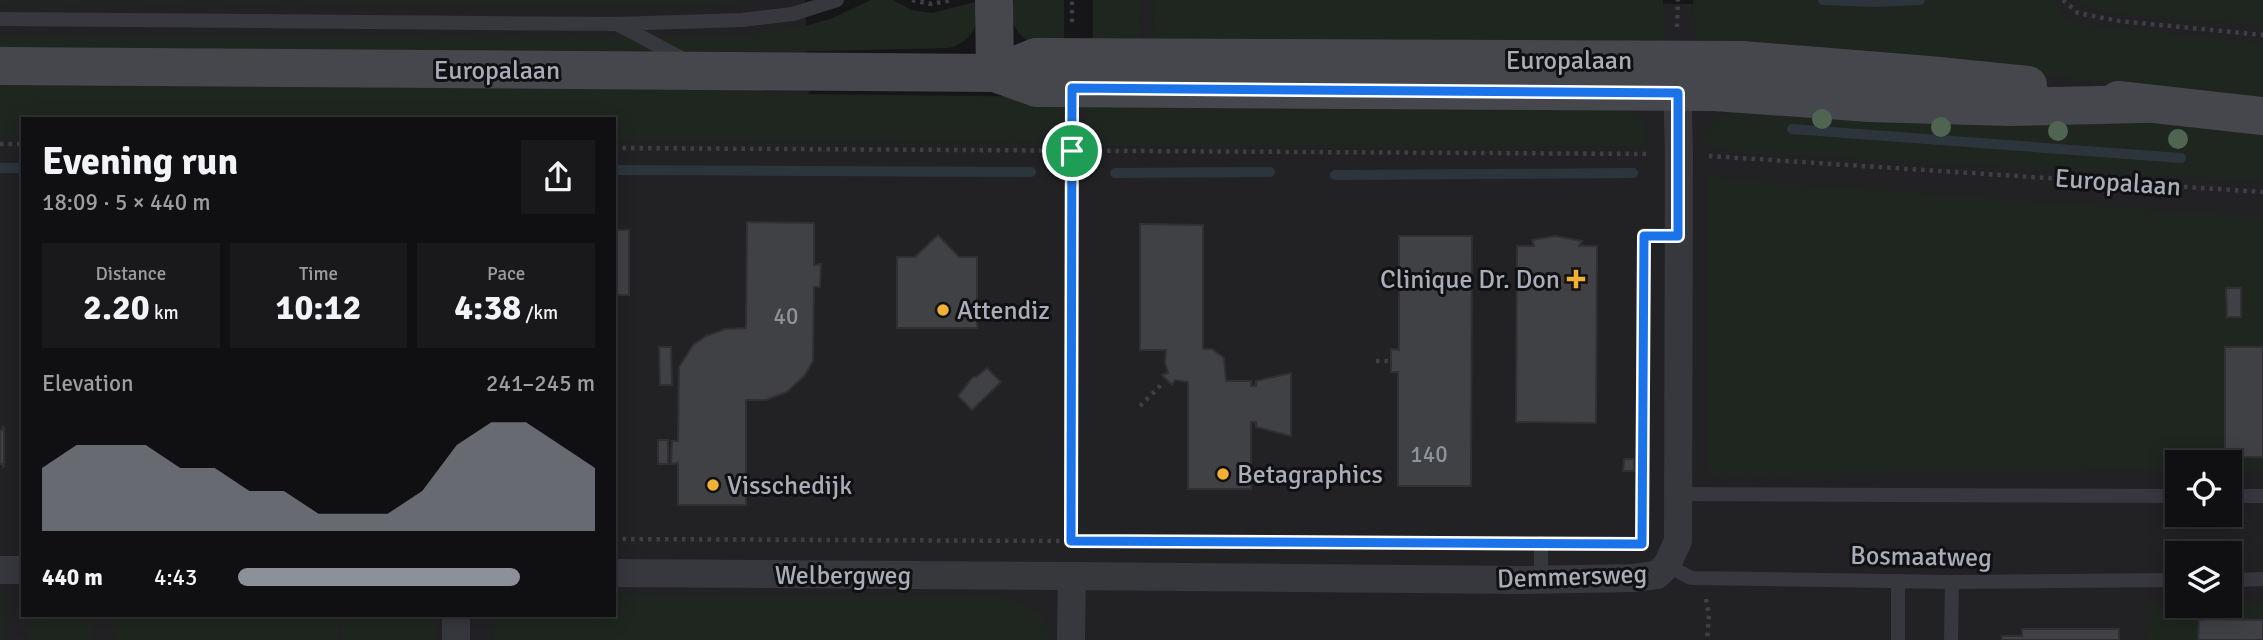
<!DOCTYPE html>
<meta charset="utf-8">
<style>
body{margin:0;font-family:Signika,sans-serif;background:#19191b;color:#f1f3f6;height:100vh;display:flex;flex-direction:column;font-size:26px;white-space:nowrap}
*{box-sizing:border-box;margin:0}
p{font-size:23px;color:#9c9d9f}
.icon{flex:none;width:38px;height:38px;fill:none;stroke:currentColor;stroke-width:2;stroke-linecap:round;stroke-linejoin:round}
.map{position:relative;flex:1;overflow:hidden}
.panel{position:absolute;left:21px;top:117px;width:595px;height:500px;display:flex;flex-direction:column;background:#101012;border-radius:0px;box-shadow:0 4px 18px #0003,0 0 0 2px #303032}
.panel>*{flex:none}
.tools{position:absolute;left:2165px;top:450px;display:grid;gap:14px}
.tools a{display:grid;place-items:center;width:77px;height:77px;border-radius:0px;background:#101012;box-shadow:0 4px 18px #0003,0 0 0 2px #303032;font-size:35px}
.pin{position:absolute;display:grid;place-items:center;width:60px;height:60px;color:#fff;margin:-30px;border:4px solid #fff;border-radius:50%;box-shadow:0 2px 7px #0007}
.round{display:grid;place-items:center;flex:none;width:74px;height:74px;border-radius:0px;background:#19191b}
.overview{display:flex;align-items:center;justify-content:space-between;height:119px;padding:0 21px}
h1{font-size:38px;font-weight:700;line-height:52px}
.metrics{display:grid;grid-template-columns:repeat(3,1fr);gap:10px;height:119px;padding:7px 21px}
.metrics div{display:grid;align-content:center;border-radius:0px;background:#19191b;text-align:center}
.metrics b{font-size:35px;font-weight:700}
.metrics small{font-size:19px;font-weight:400}
.metrics p{font-size:19px}
.chart{height:196px;padding:14px 21px}
.chart p{display:flex;justify-content:space-between}
.chart svg{width:100%;height:126px;margin-top:7px;fill:#8c9099;opacity:.7}
ul{padding:0 21px;list-style:none;font-size:23px}
li{display:grid;grid-template-columns:112px 84px 1fr;align-items:center;height:52px}
li i{height:18px;border-radius:9px;background:#8c9099}
.map>svg:first-child{display:block}
</style>
<div class="map">
<svg width="2263" height="640" viewBox="0 0 2263 640">
<rect width="100%" height="100%" fill="#161618"/>
<path fill="#222225" fill-rule="evenodd" d="M0,0H805L809,102L1134,107L1132,0H1338L1958,7L1995,0H2153L2263,8V640H0ZM23,119H614V616H23ZM2177,462H2230V514H2177ZM2177,553H2230V606H2177Z"/>
<g fill="#1e261f">
<polygon points="0,0 776,0 704,4 0,2"/>
<path d="M871,0H893L912,10L932,13L974,2C983,23 971,43 948,48L639,55L0,52V35L612,38L733,36L805,26L830,19Z"/>
<path d="M1014,0H1064V48C1043,45 1021,46 1013,22C1011,15 1012,7 1014,0Z"/>
<polygon points="1093,0 1140,0 1139,49 1093,50"/>
<polygon points="1153,0 1663,0 1664,53 1155,47"/>
<polygon points="1693,0 2053,0 2066,19 2076,23 2263,43 2263,97 2143,87 1942,65 1695,51"/>
<polygon points="2078,0 2263,0 2263,26 2103,13 2081,4"/>
<polygon points="0,83 670,89 799,94 1063,97 1063,143 614,141 614,119 23,119 23,138 0,138"/>
<polygon points="1085,100 1619,104 1643,122 1648,135 1646,142 1637,147 1086,146"/>
<path d="M1747,107L2144,122L2263,132V182L1751,153L1727,151L1707,146L1702,137C1714,117 1725,114 1747,107Z"/>
<polygon points="1707,175 1751,181 2263,217 2263,469 2230,469 2230,462 2177,462 2177,470 1714,475 1707,468"/>
<path d="M614,594L1002,597C1031,603 1043,610 1052,640H494L493,616H614Z"/>
<polygon points="0,595 6,595 3,639 0,639"/>
<polygon points="2230,604 2263,604 2263,640 2146,640 2147,605"/>
<rect x="30" y="616" width="61" height="24"/>
<rect x="114" y="616" width="224" height="24"/>
<polygon points="343,616 432,616 439,640 343,640"/>
</g>
<g fill="none" stroke-linecap="round" stroke-linejoin="round">
<g stroke="#2c353c" stroke-width="10">
<polyline points="1823,0 1876,2 1920,0"/>
<polyline points="1792,129 2181,158"/>
<polyline points="0,168 23,168"/>
<polyline points="614,170 1031,172"/>
<polyline points="1115,173 1270,172"/>
<polyline points="1335,175 1633,173"/>
</g>
</g>
<g fill="#404145" stroke="#303034" stroke-width="2">
<polygon points="747,222 814,223 814,265 821,264 820,287 814,287 813,361 805,375 787,392 766,400 746,400 746,505 678,505 678,463 671,464 672,441 678,441 679,367 693,345 706,336 725,329 746,328"/>
<polygon points="1140,224 1203,225 1203,349 1212,349 1224,358 1226,381 1251,381 1251,386 1256,386 1256,381 1291,373 1291,436 1256,427 1256,422 1251,422 1251,489 1188,489 1188,382 1175,380 1172,385 1162,375 1168,373 1165,363 1166,350 1140,350"/>
<rect x="614" y="230" width="15" height="65"/>
<polygon points="938,235 959,257 977,257 977,328 897,328 897,257 915,257"/>
<polygon points="1399,236 1472,236 1471,486 1398,486 1398,372 1391,372 1391,349 1399,350"/>
<polygon points="1555,236 1582,241 1579,246 1597,246 1596,423 1516,422 1517,246 1534,246 1532,240"/>
<polygon points="2226,288 2241,288 2241,317 2227,317"/>
<polygon points="659,347 671,347 672,385 660,385"/>
<rect x="2225" y="347" width="38" height="110"/>
<polygon points="987,368 1001,382 972,410 958,396 973,377 976,377"/>
<polygon points="3,427 4,428 4,466 3,467 3,464 0,464 0,430 3,430"/>
<rect x="658" y="440" width="10" height="24"/>
<polygon points="1624,459 1634,459 1634,471 1623,471"/>
<polygon points="2207,619 2263,620 2263,640 2198,640 2199,620"/>
<polygon points="2022,629 2119,629 2119,640 2002,640 2002,636 2022,636"/>
</g>
<g fill="none" stroke-linecap="round" stroke-linejoin="round">
<g stroke="#3d3f44" stroke-width="4.5" stroke-dasharray="3.5 5" stroke-linecap="butt">
<polyline points="912,0 931,4 952,0"/>
<polyline points="2063,0 2078,13 2119,21 2263,35"/>
<polyline points="1072,22 1072,0"/>
<polyline points="1677,27 1678,0"/>
<polyline points="0,144 23,144"/>
<polyline points="614,148 1651,154"/>
<polyline points="1709,156 2263,192"/>
<polyline points="1376,361 1391,361"/>
<polyline points="1140,406 1164,382"/>
<polyline points="614,539 1520,543"/>
<polyline points="1071,544 1072,122"/>
<polyline points="1564,544 1642,544 1644,256"/>
<polyline points="1706,599 1709,615 1707,640"/>
</g>
<g stroke="#37383d" stroke-width="14">
<polyline points="0,19 615,24 742,20 793,14 837,0"/>
<polyline points="617,24 685,60"/>
<polyline points="1644,235 1678,236"/>
<polyline points="1678,494 2177,496"/>
<polyline points="2230,496 2263,496"/>
<polyline points="1541,543 1541,579"/>
<polyline points="1667,565 1691,578 1952,582 2177,580"/>
<polyline points="2230,580 2263,579"/>
<polyline points="1898,640 1898,581"/>
<polyline points="1951,640 1952,582"/>
</g>
<g stroke="#37383d" stroke-width="28">
<polyline points="0,570 23,570"/>
<polyline points="614,573 1072,576"/>
<polyline points="456,640 456,616"/>
<polyline points="1071,640 1072,576 1522,580 1633,578 1657,575 1667,565 1678,541 1679,154 1677,74"/>
</g>
<g stroke="#45474d" stroke-width="38">
<polyline points="994,0 995,73"/>
<polyline points="0,66 995,73 1037,88 1714,92 1870,103 2009,107 2144,104"/>
<polyline points="995,73 1036,57 1742,60 1929,75 2028,85"/>
<polyline points="2118,100 2263,116"/>
</g>
</g>
<g fill="#506452">
<circle cx="1822" cy="119" r="10"/>
<circle cx="1941" cy="127" r="10"/>
<circle cx="2058" cy="131" r="10"/>
<circle cx="2178" cy="139" r="10"/>
</g>
<g fill="none" stroke-linecap="round" stroke-linejoin="round">
<defs>
<polygon id="route" points="1072,88 1678,93 1678,236 1644,236 1642,544 1071,541"/>
</defs>
<use href="#route" stroke="#fff" stroke-width="14"/>
<use href="#route" stroke="#1a73e8" stroke-width="9"/>
</g>
<g fill="#f2b134" stroke="#111113" stroke-width="2.5">
<path d="M1572.5 268.5h7v7h7v7h-7v7h-7v-7h-7v-7h7z"/>
<circle cx="943" cy="310" r="7"/>
<circle cx="1223" cy="474" r="7"/>
<circle cx="713" cy="485" r="7"/>
</g>
<g text-anchor="middle" stroke-width="6" stroke-linejoin="round" paint-order="stroke">
<g font-size="23" fill="#8e929b">
<text x="786" y="324">40</text>
<text x="1429" y="462">140</text>
</g>
<g font-size="26" fill="#a8adb8" stroke="#111113">
<text x="1569" y="69">Europalaan</text>
<text x="497" y="79">Europalaan</text>
<text transform="translate(2118 182) rotate(4)" y="9">Europalaan</text>
<text transform="translate(1921 556) rotate(1)" y="9">Bosmaatweg</text>
<text x="843" y="584">Welbergweg</text>
<text transform="translate(1572 576) rotate(-2)" y="9">Demmersweg</text>
</g>
<g font-size="26" fill="#a8adb8" stroke="#111113" text-anchor="start">
<text x="1560" y="288" text-anchor="end">Clinique Dr. Don</text>
<text x="957" y="319">Attendiz</text>
<text x="1237" y="483">Betagraphics</text>
<text x="727" y="494">Visschedijk</text>
</g>
</g>
</svg>
<div class="tools">
<a><svg class="icon" aria-label="locate" viewBox="0 0 24 24"><circle cx="12" cy="12" r="6"/><path d="M12 2v4M12 18v4M2 12h4M18 12h4"/></svg></a>
<a><svg class="icon" aria-label="layers" viewBox="0 0 24 24"><path d="M12 4l9 5-9 5-9-5zM3 14l9 5 9-5"/></svg></a>
</div>
<div class="pin" style="left:1072px;top:151px;background:#1e9e55"><svg class="icon" aria-label="arrive" viewBox="0 0 24 24"><path d="M6 21V4h12l-3 4 3 4H6"/></svg></div>
<section class="panel">
<div class="overview"><div><h1>Evening run</h1><p>18:09 · 5 × 440 m</p></div><a class="round"><svg class="icon" aria-label="share" viewBox="0 0 24 24"><path d="M12 15V3M7 8l5-5 5 5M5 13v7h14v-7"/></svg></a></div>
<div class="metrics">
<div><p>Distance</p><b>2.20<small> km</small></b></div>
<div><p>Time</p><b>10:12</b></div>
<div><p>Pace</p><b>4:38<small> /km</small></b></div>
</div>
<div class="chart"><p><span>Elevation</span>241–245 m</p>
<svg viewBox="0 0 160 44" preserveAspectRatio="none"><path d="M0 44V22L10 14L20 14L30 14L40 22L50 22L60 30L70 30L80 38L90 38L100 38L110 30L120 14L130 6L140 6L150 14L160 22V44z"/></svg>
</div>
<ul>
<li><b>440 m</b>4:43<i style="width:79%"></i></li>
</ul>
</section>
</div>
